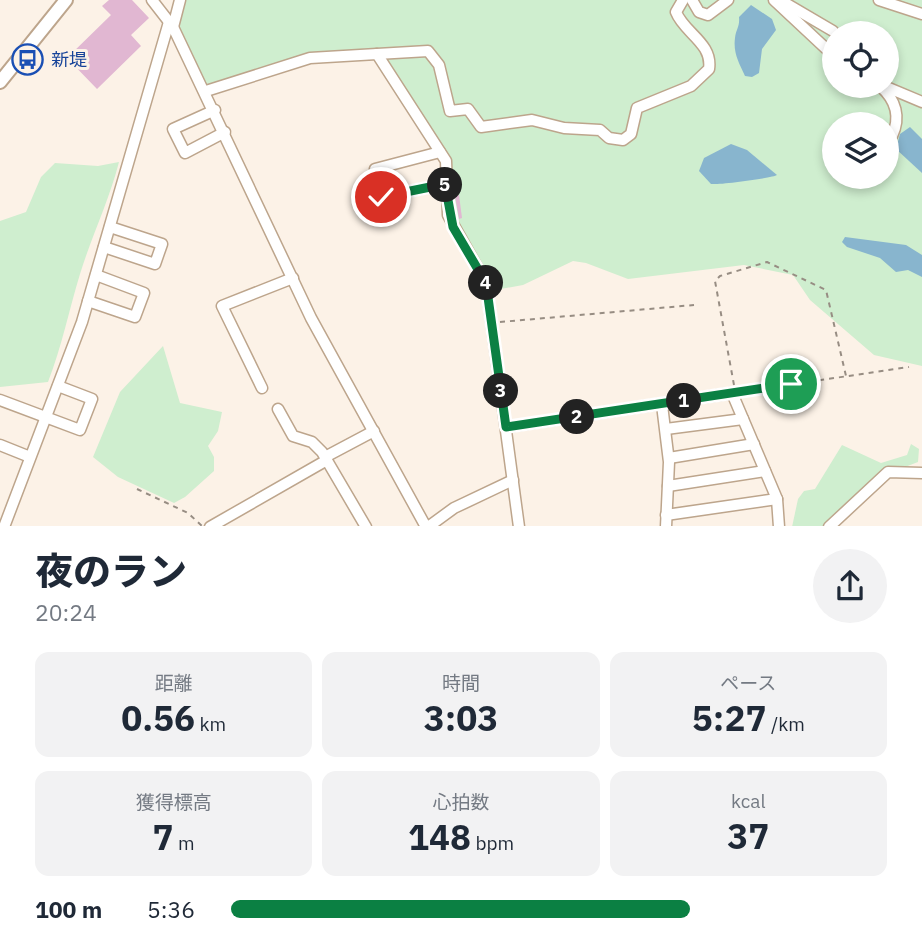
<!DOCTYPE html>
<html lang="ja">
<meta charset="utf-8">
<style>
body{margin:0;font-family:"IBM Plex Sans","Noto Sans JP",sans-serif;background:#f2f2f3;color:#1f2937;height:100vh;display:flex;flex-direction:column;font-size:26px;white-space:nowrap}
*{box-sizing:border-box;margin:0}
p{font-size:23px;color:#747a83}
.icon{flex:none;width:38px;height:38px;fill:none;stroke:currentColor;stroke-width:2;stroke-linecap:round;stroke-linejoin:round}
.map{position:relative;height:526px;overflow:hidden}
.details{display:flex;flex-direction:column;background:#fff;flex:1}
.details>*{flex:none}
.controls{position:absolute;left:822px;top:21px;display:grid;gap:14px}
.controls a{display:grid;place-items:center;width:77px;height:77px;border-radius:50%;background:#fff;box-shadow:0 4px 10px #0003;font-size:35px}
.pin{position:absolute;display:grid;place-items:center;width:60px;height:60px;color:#fff;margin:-30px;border:4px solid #fff;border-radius:50%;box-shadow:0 2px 7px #0007}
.km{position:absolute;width:35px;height:35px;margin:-18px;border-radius:50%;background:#222;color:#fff;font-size:19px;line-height:35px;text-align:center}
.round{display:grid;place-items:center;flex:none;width:74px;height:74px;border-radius:37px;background:#f2f2f3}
.head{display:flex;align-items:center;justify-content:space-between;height:119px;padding:0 35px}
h1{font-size:38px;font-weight:800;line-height:52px}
.stats{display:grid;grid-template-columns:repeat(3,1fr);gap:10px;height:119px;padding:7px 35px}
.stats div{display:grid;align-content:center;border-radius:14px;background:#f2f2f3;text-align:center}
.stats b{font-size:35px;font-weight:800}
.stats small{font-size:19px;font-weight:400}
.stats p{font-size:19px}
ul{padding:0 35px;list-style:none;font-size:23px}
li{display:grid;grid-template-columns:112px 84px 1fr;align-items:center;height:52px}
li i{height:18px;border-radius:9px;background:#0b8043}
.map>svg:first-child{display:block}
</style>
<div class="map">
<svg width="922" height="527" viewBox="0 0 922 527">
<rect width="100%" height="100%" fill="#fcf2e7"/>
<g fill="#cfeecf" fill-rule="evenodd">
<path d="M175,0H922V366L874,355L810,300L793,275L744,265L628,279L586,263L573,261L523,285L490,291L450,210V163L383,58L305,55L208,86L177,31ZM835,33H887V86H835ZM835,124H887V177H835Z"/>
<path d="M119,162C109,201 92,235 80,274C69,310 62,346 48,382L0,387V221L26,212L41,177L55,163L98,166Z"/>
<polygon points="163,346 180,403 222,412 218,431 208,446 214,457 214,471 185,497 174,503 118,477 93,457 120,392"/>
<polygon points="911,444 919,449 918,462 871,480 834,526 792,527 798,499 804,491 815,489 842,445 881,463 907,455"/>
</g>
<g fill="#88b5ce">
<path d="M751,5L772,19L776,30L762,49L759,73L752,77L745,76C739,63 733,53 735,38C736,29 740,27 739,17Z"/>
<polygon points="910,127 922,139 922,173 896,149 900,134"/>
<path d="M731,144L747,150L777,175C773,178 719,185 711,184L699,171L704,158Z"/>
<polygon points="845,237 906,245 922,255 922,277 908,270 896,272 880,258 847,247 842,242"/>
</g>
<g fill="#e1b7d2">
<polygon points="109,0 132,0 149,18 131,35 141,46 97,89 67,58 111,15 102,6"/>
<polygon points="459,195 462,218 459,219 455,196"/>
</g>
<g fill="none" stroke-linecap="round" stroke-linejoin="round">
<defs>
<g id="minor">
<polyline points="152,0 173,27 311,318 426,527"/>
<polyline points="692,0 699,12 708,15 728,0"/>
<polyline points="774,0 835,57"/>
<polyline points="780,0 833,31"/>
<polyline points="879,0 922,14"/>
<polyline points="173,27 180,0"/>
<path d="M377,54L428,51L439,65L450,111L468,109L481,127L532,120L564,128L600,130L609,138L623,140L631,134L637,108L691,86L709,69C713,43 684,33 676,12L683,0"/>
<path d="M880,86C896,100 901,117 892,136"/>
<polyline points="884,86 922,102"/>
<polyline points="206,91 310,58 377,54 446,161 448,215 486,283 519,527"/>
<polyline points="215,110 173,129 185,153 225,132"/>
<polyline points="440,152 375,169 381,197 445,184"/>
<polyline points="104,247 155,264 162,244 110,227"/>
<polyline points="88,301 135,317 144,293 96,275"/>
<polyline points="262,388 222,306 293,278"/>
<polyline points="0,400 80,430 92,399 58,386"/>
<polyline points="662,405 669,462 666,527"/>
<polyline points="278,409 293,436 312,442 322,452 366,527"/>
<polyline points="506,427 732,393 777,499 779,527"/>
<polyline points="666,429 743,419"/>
<polyline points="0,445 30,457"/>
<polyline points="325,457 374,431"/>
<polyline points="669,458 754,444"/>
<polyline points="668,486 765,471"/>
<polyline points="666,515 777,499"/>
<polyline points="4,527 82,322 169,22"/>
<polyline points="210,527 327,460"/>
<polyline points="428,527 454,508 513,480"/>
<polyline points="829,527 888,472 922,473"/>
</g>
<polyline id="major" points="0,82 66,0"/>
</defs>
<use href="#minor" stroke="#bda58c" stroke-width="13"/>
<use href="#major" stroke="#bda58c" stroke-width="16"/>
<g stroke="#978d83" stroke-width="2" stroke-dasharray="5 5" stroke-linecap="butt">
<polyline points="500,322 694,305"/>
<polyline points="734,385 715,281 720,276 767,262 826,290 846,376"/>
<polyline points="740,392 909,367"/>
<polyline points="137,489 188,513 202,526"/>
</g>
<use href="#minor" stroke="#fff" stroke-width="10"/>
<use href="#major" stroke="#fff" stroke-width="12"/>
</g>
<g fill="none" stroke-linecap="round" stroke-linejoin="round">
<defs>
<polyline id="route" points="381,197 445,184 453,227 486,283 506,427 791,384"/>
</defs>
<use href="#route" stroke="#fff" stroke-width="14"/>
<use href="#route" stroke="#0b8043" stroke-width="9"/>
</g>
<defs>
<symbol id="bus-ring" viewBox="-11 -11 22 22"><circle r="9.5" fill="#fcf2e7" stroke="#1a4fb4" stroke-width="1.5"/><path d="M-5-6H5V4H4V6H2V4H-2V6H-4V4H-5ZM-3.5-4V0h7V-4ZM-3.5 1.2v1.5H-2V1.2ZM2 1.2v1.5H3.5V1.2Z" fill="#1a4fb4"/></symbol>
</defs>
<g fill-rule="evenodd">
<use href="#bus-ring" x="10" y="42" width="35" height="35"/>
</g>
<g text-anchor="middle" stroke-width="6" stroke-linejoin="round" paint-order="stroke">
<g font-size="18" fill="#164399" stroke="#fcf2e7" text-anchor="start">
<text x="51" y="66">新堤</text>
</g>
</g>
</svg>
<div class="controls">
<a><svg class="icon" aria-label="locate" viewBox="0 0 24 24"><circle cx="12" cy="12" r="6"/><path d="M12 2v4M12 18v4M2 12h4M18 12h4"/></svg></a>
<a><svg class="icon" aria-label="layers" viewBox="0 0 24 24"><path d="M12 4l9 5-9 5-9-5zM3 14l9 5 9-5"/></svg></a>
</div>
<div class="pin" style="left:791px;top:384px;background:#1e9e55"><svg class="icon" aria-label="arrive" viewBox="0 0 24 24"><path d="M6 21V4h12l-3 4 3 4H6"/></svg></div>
<div class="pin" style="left:381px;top:197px;background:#d93025"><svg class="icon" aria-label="check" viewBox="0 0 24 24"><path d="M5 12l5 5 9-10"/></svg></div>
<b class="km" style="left:684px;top:401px">1</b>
<b class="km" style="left:577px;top:417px">2</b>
<b class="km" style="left:501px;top:391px">3</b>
<b class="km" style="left:486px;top:283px">4</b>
<b class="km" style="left:445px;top:185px">5</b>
</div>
<section class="details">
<div class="head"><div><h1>夜のラン</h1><p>20:24</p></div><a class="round"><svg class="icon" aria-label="share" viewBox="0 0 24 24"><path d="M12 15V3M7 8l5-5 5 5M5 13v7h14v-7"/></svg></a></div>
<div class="stats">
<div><p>距離</p><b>0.56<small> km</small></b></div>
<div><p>時間</p><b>3:03</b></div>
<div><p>ペース</p><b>5:27<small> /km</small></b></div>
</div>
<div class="stats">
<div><p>獲得標高</p><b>7<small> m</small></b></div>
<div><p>心拍数</p><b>148<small> bpm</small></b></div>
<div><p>kcal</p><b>37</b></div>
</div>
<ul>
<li><b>100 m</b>5:36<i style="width:70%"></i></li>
</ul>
</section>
